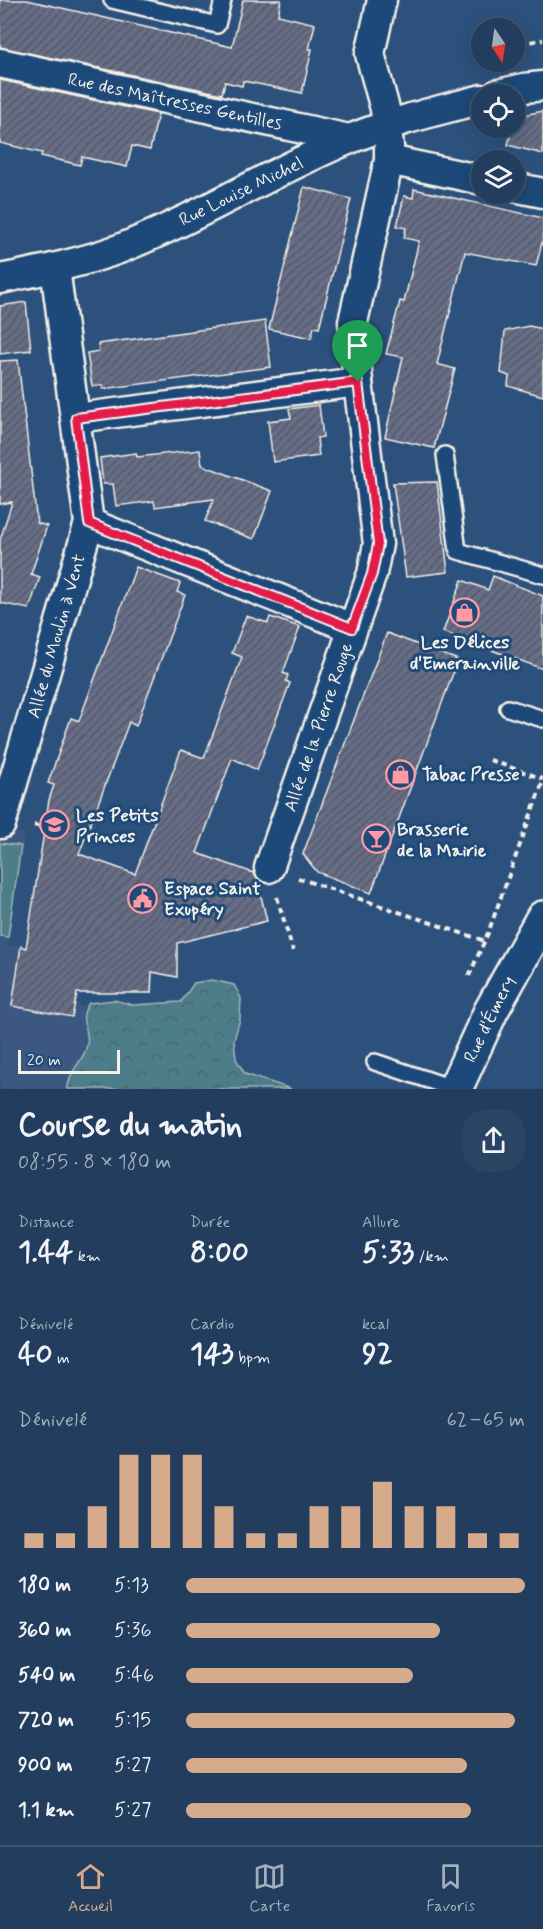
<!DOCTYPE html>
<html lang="fr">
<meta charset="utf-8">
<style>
body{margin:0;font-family:Mynerve,sans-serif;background:#2a4464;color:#f1f3f6;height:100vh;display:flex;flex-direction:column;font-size:22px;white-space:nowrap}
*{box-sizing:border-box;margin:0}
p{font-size:20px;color:#a2aebc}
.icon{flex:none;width:33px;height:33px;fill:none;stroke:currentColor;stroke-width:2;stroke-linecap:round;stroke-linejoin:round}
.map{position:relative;height:1089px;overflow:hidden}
.side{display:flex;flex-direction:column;background:#223d5e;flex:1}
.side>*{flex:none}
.needle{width:39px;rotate:167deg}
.fabs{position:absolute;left:471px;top:18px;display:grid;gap:12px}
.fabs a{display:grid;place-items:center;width:54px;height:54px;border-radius:50%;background:#223d5e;box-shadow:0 3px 15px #0003,0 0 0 2px #3f5673;font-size:30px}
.scale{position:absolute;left:18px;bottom:15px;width:102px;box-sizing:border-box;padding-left:6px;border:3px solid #f4f1e8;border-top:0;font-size:16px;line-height:21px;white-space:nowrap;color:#f4f1e8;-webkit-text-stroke:4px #1f4a7a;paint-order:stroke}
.pin{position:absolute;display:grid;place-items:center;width:51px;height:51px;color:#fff;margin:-62px -26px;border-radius:50% 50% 50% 0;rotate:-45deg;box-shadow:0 0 6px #0007}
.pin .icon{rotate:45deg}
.round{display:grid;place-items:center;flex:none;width:63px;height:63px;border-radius:24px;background:#2a4464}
.overview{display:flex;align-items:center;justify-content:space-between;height:102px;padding:0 18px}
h1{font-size:33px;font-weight:800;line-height:45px}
.metrics{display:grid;grid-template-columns:repeat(3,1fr);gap:9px;height:102px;padding:6px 18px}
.metrics div{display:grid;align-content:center}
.metrics b{font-size:30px;font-weight:800}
.metrics small{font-size:16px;font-weight:400}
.metrics p{font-size:16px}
.chart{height:168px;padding:12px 18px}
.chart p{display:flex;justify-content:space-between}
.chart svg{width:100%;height:108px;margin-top:6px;stroke:#d6ab8b;stroke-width:6}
ul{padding:0 18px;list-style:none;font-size:20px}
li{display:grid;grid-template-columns:96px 72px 1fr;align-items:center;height:45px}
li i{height:15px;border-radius:8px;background:#d6ab8b}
.tabs{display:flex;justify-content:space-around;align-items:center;height:84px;border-top:2px solid #3f5673;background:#223d5e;font-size:16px;color:#a2aebc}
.tabs a{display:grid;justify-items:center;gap:3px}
.tabs .selected{color:#d6ab8b}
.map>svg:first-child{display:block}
</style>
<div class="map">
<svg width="543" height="1089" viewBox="0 0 543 1089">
<defs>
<pattern id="forest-crowns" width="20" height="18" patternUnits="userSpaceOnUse" patternTransform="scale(1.5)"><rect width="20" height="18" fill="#4e7d88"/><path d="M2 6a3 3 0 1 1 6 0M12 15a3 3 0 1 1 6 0" fill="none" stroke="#4c656a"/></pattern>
<pattern id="building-hatch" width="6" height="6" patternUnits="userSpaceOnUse" patternTransform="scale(1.5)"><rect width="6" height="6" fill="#656d87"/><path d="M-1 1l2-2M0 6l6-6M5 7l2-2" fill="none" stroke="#565963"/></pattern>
</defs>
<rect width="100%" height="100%" fill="#2d517d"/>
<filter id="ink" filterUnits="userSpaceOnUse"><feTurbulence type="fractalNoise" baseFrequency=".0167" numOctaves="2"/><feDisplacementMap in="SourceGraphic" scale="12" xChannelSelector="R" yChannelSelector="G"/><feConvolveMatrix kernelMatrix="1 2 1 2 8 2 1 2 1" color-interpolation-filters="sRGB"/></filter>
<g filter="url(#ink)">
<polygon fill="#3e5980" points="0,830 24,834 7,946 21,946 13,1006 72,1017 75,1003 219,1072 274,1089 0,1089"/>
<path fill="url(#forest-crowns)" stroke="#a1b7b8" stroke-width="1.5" d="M212,980L234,985L241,998L240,1019L234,1040L236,1059L245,1074L291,1089H67C69,1083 70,1076 74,1070C79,1061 85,1056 87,1045C91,1028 76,1022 89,1003L114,1000L133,1005L181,1002L194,983Z"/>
<polygon fill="#4e7d88" stroke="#a1b7b8" stroke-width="1.5" points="0,843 21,846 8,937 0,936"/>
<g fill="url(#building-hatch)" stroke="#f4f1e8" stroke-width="1.5">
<polygon points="0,0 27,0 232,47 243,0 281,0 278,15 315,24 309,49 312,49 302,93 243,81 242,86 225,82 222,94 0,47"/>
<polygon points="0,80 158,114 150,150 132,146 127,167 82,157 80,165 41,156 42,153 0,143"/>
<polygon points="543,111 543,154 508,145 512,128 514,128 514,117"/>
<polygon points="304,187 351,199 319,328 314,327 311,338 269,329"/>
<polygon points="414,189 543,218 543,239 536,266 465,252 437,364 455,369 434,448 385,437 403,357 386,354 400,301 404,302 419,241 404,238 406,228 397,226 404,196 413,198"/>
<polygon points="26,302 31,350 0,354 0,306"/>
<polygon points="265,321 271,367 103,389 103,385 92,386 87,353 99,351 98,344"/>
<polygon points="529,326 543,329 543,396 508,386 509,376 501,373 505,331"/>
<polygon points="18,360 37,523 47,526 31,574 40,577 29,609 0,603 0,540 12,502 0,504 0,361"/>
<polygon points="319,405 323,437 317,438 319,456 273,462 268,421 291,418 289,409"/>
<polygon points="200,450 202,465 272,491 254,539 205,521 214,499 155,507 154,501 116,506 113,484 103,484 100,458 136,453 137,457"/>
<polygon points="437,482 448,572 406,577 393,483"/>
<polygon points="136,567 180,583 177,592 185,595 136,726 129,722 79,854 135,874 181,750 204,758 242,657 232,653 246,616 268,623 270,617 300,627 283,673 288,675 286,681 290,683 257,770 232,758 197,853 254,873 257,879 262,883 260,892 267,921 177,943 177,977 152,972 151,993 77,993 72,1017 12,1006 21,946 26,948 49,800 54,785 48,783 71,718 79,721"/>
<polygon points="493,576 543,596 543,669 443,632 462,580 488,590"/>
<polygon points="387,633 458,660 371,893 317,872 303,854"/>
</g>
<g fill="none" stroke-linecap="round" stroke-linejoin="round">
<defs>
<g id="lane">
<polyline points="112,0 217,25 223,0"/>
<polyline points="445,455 458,551 543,575"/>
<polyline points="508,708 543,719"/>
<polyline points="375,1062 455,1089"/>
</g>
<g id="street">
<polyline points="0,63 349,139"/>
<polyline points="498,94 524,88 543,86"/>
<polyline points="389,160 482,180"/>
<polyline points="514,187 543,193"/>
<path d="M0,279C40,271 81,263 119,249C199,218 272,171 350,139C393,121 437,111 482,99"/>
<polyline points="76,418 358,382"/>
<polyline points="89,523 352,628"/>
<polyline points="1,824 89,523 55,268"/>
<polyline points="269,868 372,574 378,544 358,382 353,322 389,160 389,146 385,109 370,54 382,0"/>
</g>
<polyline id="secondary" points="455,1089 491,1011 543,918"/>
</defs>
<use href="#lane" stroke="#f4f1e8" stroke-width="20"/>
<use href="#street" stroke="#f4f1e8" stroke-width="33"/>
<use href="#secondary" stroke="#f4f1e8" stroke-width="38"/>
<g stroke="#f4f1e8" stroke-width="4" stroke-dasharray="6 4.5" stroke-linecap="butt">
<polyline points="520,43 543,40"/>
<polyline points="490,760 543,779"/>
<polyline points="34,825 45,828"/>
<polyline points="298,878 485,941"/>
<polyline points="277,897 293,951"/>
<polyline points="469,976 488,933 543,781"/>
</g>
<use href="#lane" stroke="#1f4a7a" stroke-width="15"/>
<use href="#street" stroke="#1f4a7a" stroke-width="28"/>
<use href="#secondary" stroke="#1f4a7a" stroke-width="33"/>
</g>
</g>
<g fill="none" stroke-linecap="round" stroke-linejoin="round" filter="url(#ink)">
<defs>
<polygon id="route" points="358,382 378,544 372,574 352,628 89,523 76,418"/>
</defs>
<use href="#route" stroke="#fff" stroke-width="12"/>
<use href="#route" stroke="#e11d48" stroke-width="8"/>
</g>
<defs>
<symbol id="shop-ring" viewBox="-11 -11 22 22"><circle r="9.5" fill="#1f4a7a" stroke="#ff9aa2" stroke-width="1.5"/><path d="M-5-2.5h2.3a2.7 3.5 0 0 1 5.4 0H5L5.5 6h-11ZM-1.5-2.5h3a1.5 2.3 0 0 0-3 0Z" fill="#ff9aa2"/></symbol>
<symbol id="school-ring" viewBox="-11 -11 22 22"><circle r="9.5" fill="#1f4a7a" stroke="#ff9aa2" stroke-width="1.5"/><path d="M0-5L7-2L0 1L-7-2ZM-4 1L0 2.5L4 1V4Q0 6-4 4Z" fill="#ff9aa2"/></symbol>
<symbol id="bar-ring" viewBox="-11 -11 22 22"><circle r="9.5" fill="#1f4a7a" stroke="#ff9aa2" stroke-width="1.5"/><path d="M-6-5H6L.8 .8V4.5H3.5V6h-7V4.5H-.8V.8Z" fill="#ff9aa2"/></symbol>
<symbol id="civic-ring" viewBox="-11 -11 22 22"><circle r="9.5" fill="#1f4a7a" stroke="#ff9aa2" stroke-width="1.5"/><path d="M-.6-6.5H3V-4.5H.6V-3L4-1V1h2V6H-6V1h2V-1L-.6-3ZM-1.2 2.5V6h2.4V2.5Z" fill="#ff9aa2"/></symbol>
</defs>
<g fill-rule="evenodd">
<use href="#shop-ring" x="448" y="596" width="33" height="33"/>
<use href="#shop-ring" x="384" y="758" width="33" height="33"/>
<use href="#school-ring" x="38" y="808" width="33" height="33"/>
<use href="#bar-ring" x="360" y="822" width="33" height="33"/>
<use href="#civic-ring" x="126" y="882" width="33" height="33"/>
</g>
<g text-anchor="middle" stroke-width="6" stroke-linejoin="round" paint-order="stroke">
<g font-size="18" fill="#f4f1e8" stroke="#1f4a7a">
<text transform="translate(175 101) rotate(12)" y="6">Rue des Maîtresses Gentilles</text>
<text transform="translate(241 191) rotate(-26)" y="6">Rue Louise Michel</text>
<text transform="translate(56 636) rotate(-74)" y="6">Allée du Moulin à Vent</text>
<text transform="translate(318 727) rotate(-71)" y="6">Allée de la Pierre Rouge</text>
<text transform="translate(489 1019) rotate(-64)" y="6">Rue d'Émery</text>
</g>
<g font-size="18" font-weight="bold" fill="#f4f1e8" stroke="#1f4a7a" text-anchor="start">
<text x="465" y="648" text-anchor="middle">Les Délices<tspan x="465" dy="21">d'Emerainville</tspan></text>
<text x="422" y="780">Tabac Presse</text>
<text x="76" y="821">Les Petits<tspan x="76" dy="21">Princes</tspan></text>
<text x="397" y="835">Brasserie<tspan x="397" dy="21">de la Mairie</tspan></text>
<text x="164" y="894">Espace Saint<tspan x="164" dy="21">Exupéry</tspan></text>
</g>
</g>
</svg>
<div class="fabs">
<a><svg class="needle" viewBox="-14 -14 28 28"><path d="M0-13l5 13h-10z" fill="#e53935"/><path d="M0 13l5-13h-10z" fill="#a2aebc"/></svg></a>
<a><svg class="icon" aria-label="locate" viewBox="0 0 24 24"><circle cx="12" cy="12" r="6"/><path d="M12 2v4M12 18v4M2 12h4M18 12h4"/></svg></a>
<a><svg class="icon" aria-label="layers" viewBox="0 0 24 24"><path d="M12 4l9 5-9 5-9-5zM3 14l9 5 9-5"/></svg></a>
</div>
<div class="scale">20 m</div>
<div class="pin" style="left:358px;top:382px;background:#1e9e55"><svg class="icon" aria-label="arrive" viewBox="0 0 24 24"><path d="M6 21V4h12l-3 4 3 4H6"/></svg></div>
</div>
<section class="side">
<div class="overview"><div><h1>Course du matin</h1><p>08:55 · 8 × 180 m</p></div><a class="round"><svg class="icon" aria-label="share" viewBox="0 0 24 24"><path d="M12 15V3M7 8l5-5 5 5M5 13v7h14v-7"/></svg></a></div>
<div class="metrics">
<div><p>Distance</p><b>1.44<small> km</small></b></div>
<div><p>Durée</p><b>8:00</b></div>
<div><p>Allure</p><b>5:33<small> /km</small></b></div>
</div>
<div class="metrics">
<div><p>Dénivelé</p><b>40<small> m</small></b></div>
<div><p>Cardio</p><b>143<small> bpm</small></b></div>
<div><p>kcal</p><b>92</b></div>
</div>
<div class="chart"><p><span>Dénivelé</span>62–65 m</p>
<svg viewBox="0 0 160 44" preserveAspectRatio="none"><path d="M5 44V38M15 44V38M25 44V27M35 44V6M45 44V6M55 44V6M65 44V27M75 44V38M85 44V38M95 44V27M105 44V27M115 44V17M125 44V27M135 44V27M145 44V38M155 44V38"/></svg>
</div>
<ul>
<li><b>180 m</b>5:13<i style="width:100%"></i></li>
<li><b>360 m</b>5:36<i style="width:75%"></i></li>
<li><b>540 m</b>5:46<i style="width:67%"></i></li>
<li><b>720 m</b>5:15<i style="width:97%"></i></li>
<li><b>900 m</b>5:27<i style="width:83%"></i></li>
<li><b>1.1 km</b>5:27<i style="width:84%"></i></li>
</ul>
</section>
<nav class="tabs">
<a class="selected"><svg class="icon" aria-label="home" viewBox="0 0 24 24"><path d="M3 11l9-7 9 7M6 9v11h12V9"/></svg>Accueil</a>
<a><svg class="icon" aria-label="map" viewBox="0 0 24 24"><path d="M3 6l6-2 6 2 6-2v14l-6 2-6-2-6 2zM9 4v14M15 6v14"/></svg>Carte</a>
<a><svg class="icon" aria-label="saved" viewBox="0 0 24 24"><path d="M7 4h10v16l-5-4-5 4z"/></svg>Favoris</a>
</nav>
